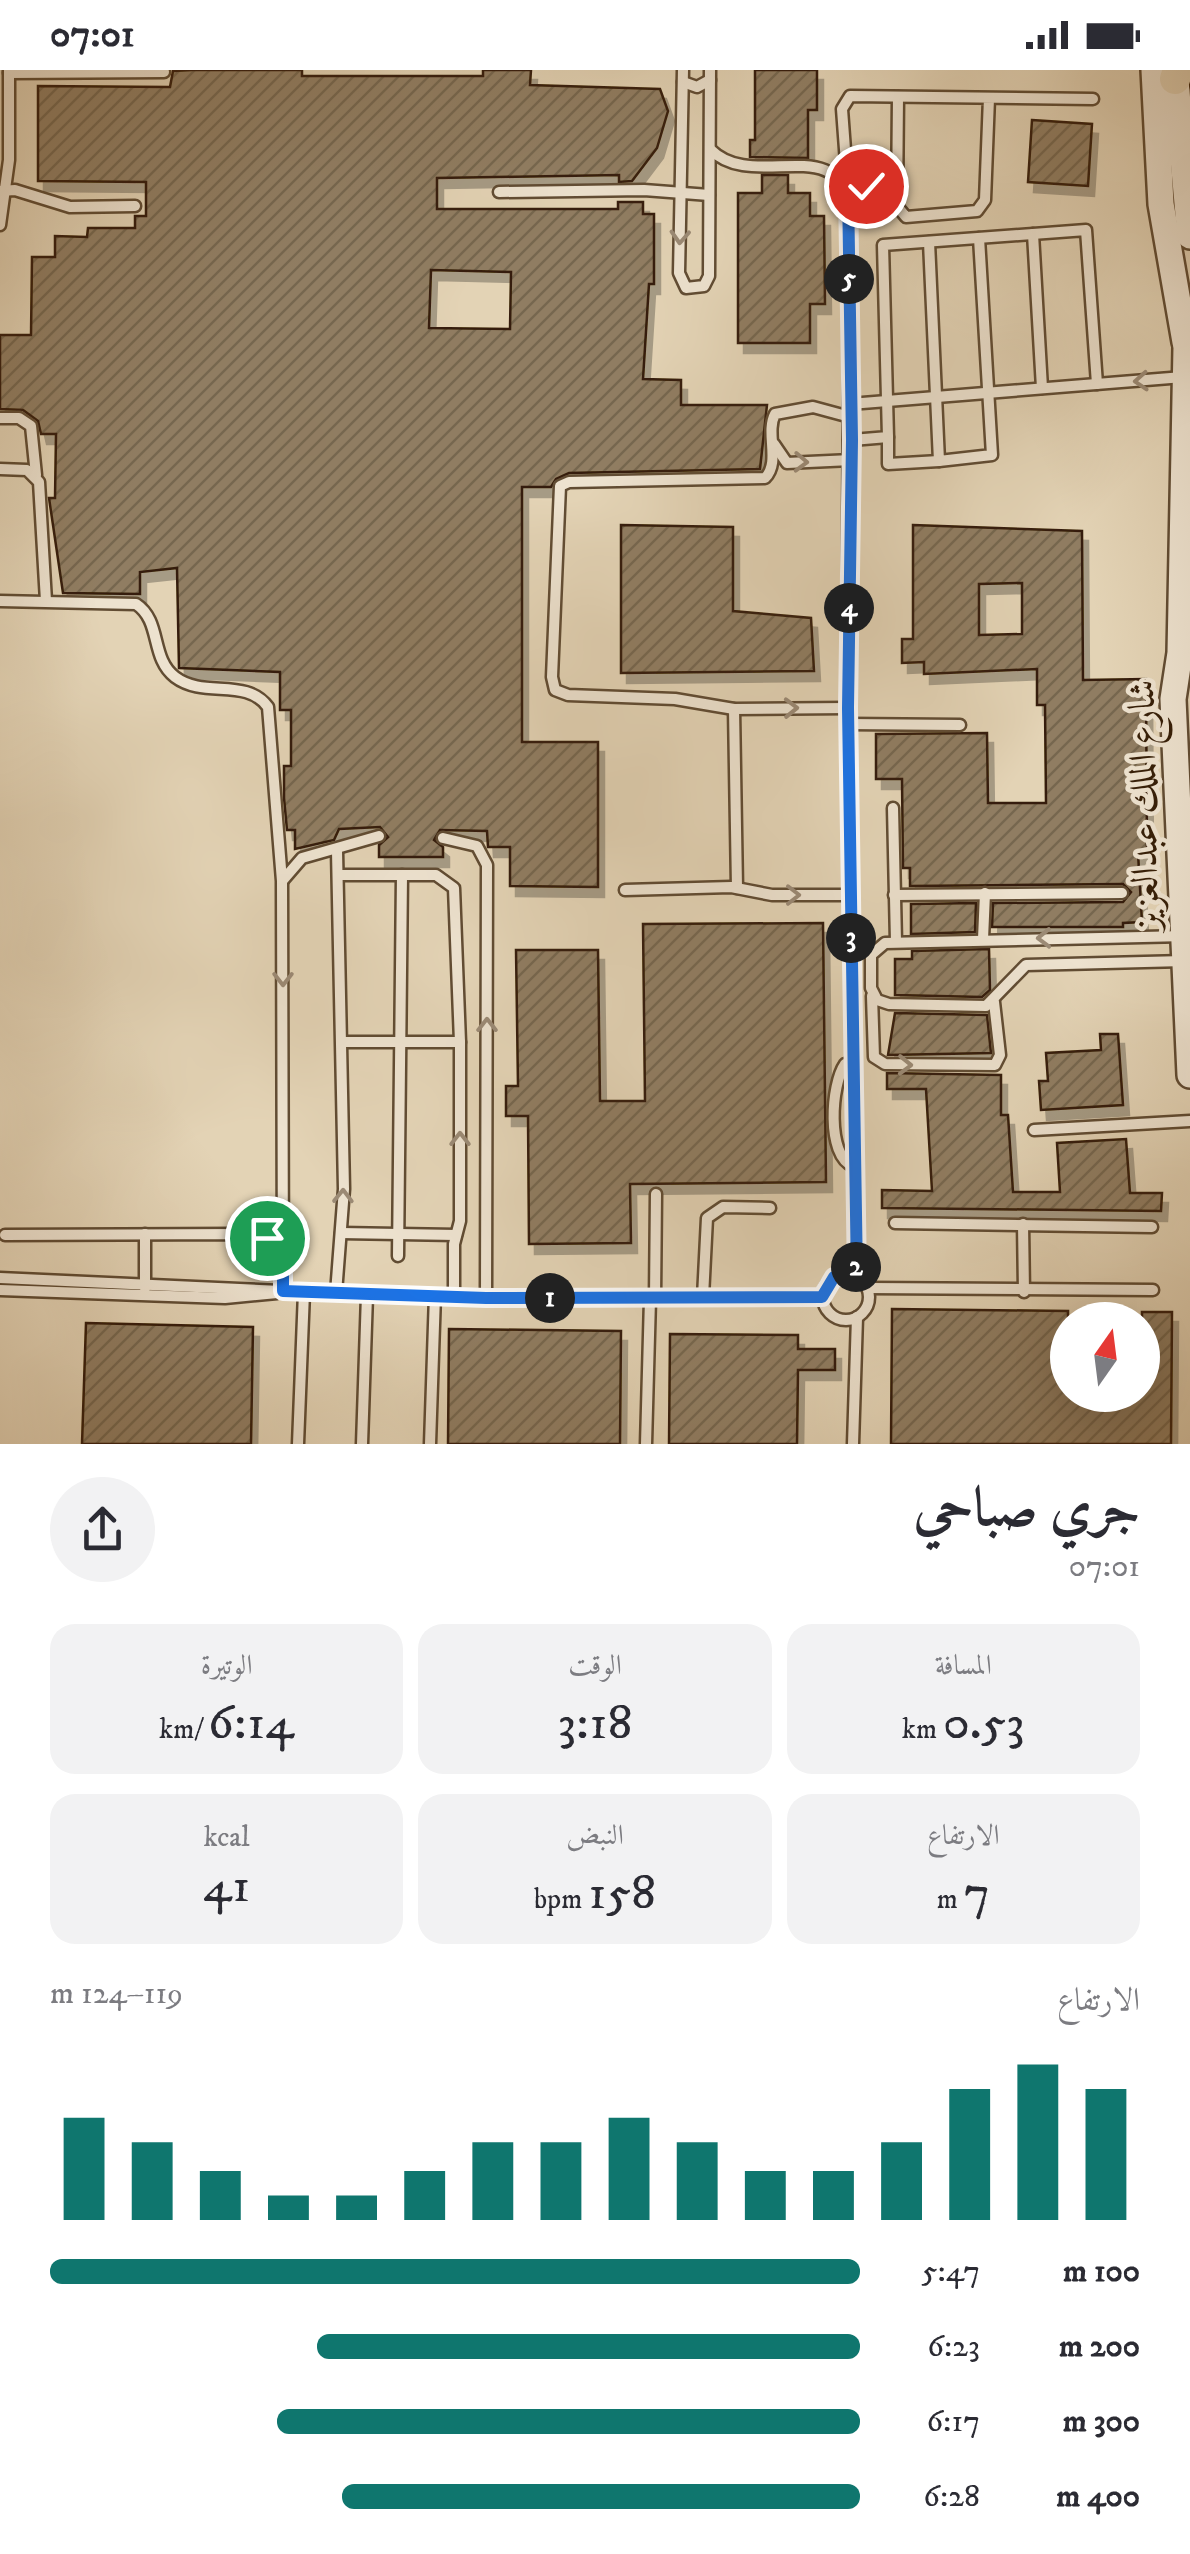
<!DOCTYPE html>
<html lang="ar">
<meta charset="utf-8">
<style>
body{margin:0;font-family:"IM FELL DW Pica",Amiri,serif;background:#f2f2f3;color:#2b2b33;direction:rtl;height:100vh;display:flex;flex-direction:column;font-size:38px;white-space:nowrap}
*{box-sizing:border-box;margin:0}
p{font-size:32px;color:#7c7c81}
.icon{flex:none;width:55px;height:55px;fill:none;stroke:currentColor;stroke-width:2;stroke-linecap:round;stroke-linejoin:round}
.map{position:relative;height:1374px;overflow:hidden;direction:ltr}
.panel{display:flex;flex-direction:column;background:#fff;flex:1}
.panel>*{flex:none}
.needle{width:65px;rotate:14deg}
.tools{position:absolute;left:1050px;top:1232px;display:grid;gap:20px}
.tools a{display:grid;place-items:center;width:110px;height:110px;border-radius:50%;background:#fff;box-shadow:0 10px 40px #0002;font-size:50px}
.pin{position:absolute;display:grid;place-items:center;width:85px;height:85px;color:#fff;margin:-42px;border:5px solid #fff;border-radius:50%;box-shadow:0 2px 10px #0007}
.km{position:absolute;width:50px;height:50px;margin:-25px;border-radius:50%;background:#222;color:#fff;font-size:28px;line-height:50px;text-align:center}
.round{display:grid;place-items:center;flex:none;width:105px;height:105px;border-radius:52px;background:#f2f2f3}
.summary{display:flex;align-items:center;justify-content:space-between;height:170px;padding:0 50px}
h1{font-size:55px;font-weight:600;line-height:75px}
.metrics{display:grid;grid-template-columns:repeat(3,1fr);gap:15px;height:170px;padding:10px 50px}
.metrics div{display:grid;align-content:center;border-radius:25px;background:#f2f2f3;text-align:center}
.metrics b{font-size:50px;font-weight:600}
.metrics small{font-size:28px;font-weight:400}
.metrics p{font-size:28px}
.chart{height:280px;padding:20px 50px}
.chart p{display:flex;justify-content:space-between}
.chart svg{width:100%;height:180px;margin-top:10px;stroke:#0f766e;stroke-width:6}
ul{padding:0 50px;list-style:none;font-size:32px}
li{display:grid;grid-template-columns:160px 120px 1fr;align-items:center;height:75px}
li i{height:25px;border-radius:12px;background:#0f766e}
.status{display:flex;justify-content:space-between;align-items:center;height:70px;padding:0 50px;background:#fff;direction:ltr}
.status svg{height:28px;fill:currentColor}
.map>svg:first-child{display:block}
</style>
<div class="status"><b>07:01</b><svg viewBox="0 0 49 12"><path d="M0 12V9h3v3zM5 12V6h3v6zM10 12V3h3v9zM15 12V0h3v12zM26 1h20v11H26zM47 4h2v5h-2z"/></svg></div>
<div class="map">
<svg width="1190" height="1374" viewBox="0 0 1190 1374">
<defs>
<pattern id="building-hatch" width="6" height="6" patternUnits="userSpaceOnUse" patternTransform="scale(2.5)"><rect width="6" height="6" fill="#907d62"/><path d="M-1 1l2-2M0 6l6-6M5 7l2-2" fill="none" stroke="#76664f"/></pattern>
<filter id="shadow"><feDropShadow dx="6" dy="10" stdDeviation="0" flood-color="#0004"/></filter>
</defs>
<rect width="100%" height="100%" fill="#e3d3b5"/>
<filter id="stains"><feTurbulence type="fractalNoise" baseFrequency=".002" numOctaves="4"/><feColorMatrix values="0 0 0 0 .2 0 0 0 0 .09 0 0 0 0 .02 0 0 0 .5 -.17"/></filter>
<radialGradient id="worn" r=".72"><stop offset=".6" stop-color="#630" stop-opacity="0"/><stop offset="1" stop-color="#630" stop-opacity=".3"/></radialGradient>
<g fill="url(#building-hatch)" stroke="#361f08" stroke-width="2.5" fill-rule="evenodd" filter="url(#shadow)">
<path d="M192,0H302V6H483V0H531L530,15L660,19L668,41L657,78L632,111L619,112V105L437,108V139H618V132H643V144H654V214H649L643,309L681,310V335H767L760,399L569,403L556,409L551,417H522V672H598V817L510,816V777H488L487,761L440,760L434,770L443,777V787H379V775L388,767L380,757L339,759L334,770L295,779V760H287L284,728V696H291V640H280V602L179,598L177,498L140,502V524L63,523L49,428H55L56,364H41L38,351L23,340L0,339V265H31L32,187H55V166L87,167L88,158H135V146H146V112L38,111V16L170,17L173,1ZM431,200L511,202L510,259L429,258Z"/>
<polygon points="755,0 817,0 817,40 808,40 808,88 750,87 750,70 755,70"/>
<polygon points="1032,50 1092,54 1088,116 1028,112"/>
<polygon points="762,105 788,105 788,123 810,123 810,146 824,146 825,234 810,234 810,273 738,273 738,123 762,123"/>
<polygon points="621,455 733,457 733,541 811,548 814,601 621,603"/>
<path d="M913,455L1082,461L1083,610L1146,609L1147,783H1138L1142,852L1123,853V857H992L993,833L1123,832L1131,822L1123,814L910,816V798H903L902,709H876V664L987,663L988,733H1046L1045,635H1037V599L924,604V592L902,593V569H913ZM1022,513V564L979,565V514Z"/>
<polygon points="976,833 975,862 911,864 911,834"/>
<polygon points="823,853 826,1112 630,1114 631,1173 529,1174 528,1046 506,1046 506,1016 518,1016 516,880 598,880 600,1031 645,1031 643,854"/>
<polygon points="989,879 990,920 982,927 895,925 895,889 912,889 912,881"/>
<polygon points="895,943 987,945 991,983 888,985"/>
<polygon points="1100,964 1118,964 1123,1035 1041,1040 1039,1011 1048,1011 1046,983 1101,980"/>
<polygon points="887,1003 1001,1005 1001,1045 1008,1045 1013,1122 1060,1122 1057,1073 1126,1069 1130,1123 1162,1123 1161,1141 882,1138 882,1120 932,1121 926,1019 887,1019"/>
<polygon points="892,1239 1068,1241 1068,1325 1142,1325 1142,1242 1172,1242 1171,1374 891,1374"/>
<polygon points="86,1253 253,1257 251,1374 82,1374"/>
<polygon points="449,1259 621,1261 620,1374 448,1374"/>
<polygon points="670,1264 798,1265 798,1279 835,1279 835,1300 798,1300 797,1374 669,1374"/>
</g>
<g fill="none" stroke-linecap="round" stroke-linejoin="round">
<defs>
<g id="service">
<polyline points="683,0 679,203 686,218 704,216 709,206 710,0"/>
<polyline points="9,3 164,2"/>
<polyline points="683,12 697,17 710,10"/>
<path d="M989,28L985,130L977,141L906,147C890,127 876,110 848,120L842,39L850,26L1093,29"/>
<path d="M711,80C753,122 839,61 850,138L847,638L857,1207"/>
<polyline points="0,121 15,120 70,137 135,136"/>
<polyline points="499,122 644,120 709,125"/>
<polyline points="897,135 898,27"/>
<polyline points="0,155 9,90 9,0"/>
<polyline points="1033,164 1042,318"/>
<polyline points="929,172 939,391 992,385 979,168"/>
<polyline points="850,334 1183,307"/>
<polyline points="0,348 19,348 31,356 36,405"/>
<polyline points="888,367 888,394 939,391"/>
<polyline points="852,370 888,367 883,175 1086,160 1097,314"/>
<polyline points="774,374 787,393 851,390"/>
<polyline points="0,399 27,400 39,412 46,531"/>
<path d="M0,531L136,534C162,551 150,588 175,607C204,629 246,607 268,637L282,811L283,1221"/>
<path d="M847,638L734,639L675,629L568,625L555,620L552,607L560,416L569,412L765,408C781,392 765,363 775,344L813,337L850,347"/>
<polyline points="734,639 737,818"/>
<polyline points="848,654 960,655"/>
<polyline points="893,738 896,872"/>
<polyline points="443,768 477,776 487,795 486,1228"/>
<polyline points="338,805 436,805 454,818 460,972 460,1151 454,1174 454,1226"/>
<polyline points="283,810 302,788 379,766"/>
<polyline points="625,820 731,817 772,825 851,825"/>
<polyline points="894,825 1122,823"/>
<polyline points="983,869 985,823"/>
<polyline points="1184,891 1026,895 986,936 889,934 877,930 871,918 871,885 885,873 1185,866"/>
<polyline points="872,926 874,987 885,994 995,995 1000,985 994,932"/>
<polyline points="344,972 460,972"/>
<polyline points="1034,1060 1190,1051"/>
<path d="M853,1096C826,1086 831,1014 845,994L853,993"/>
<polyline points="895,1153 1152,1157"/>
<polyline points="1023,1154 1024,1222"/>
<polyline points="341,1163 456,1165"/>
<polyline points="145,1164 145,1218"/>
<polyline points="5,1165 239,1164 267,1168 283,1178"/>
<polyline points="398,1186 402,805"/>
<circle cx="846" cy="1227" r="23"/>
<polyline points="0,1208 367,1225 823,1227"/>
<polyline points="868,1218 1153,1220"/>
<polyline points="0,1220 225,1228 277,1223"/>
<polyline points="336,1223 344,1119 337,781"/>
<polyline points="703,1227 707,1148 723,1137 770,1138"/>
<polyline points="655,1228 656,1124"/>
<polyline points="298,1374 304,1222"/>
<polyline points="362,1374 367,1225"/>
<polyline points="430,1374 435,1225"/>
<polyline points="646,1374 650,1229"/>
<polyline points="853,1374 857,1247"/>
</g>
<g id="tertiary">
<polyline points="1154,0 1161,134 1185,272"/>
<polyline points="1175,0 1190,166"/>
<polyline points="1190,253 1186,277 1180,583 1173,629 1190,1005"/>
</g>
<polyline id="primary" points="1175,9 1178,0"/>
</defs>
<use href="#service" stroke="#614c33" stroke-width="15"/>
<use href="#tertiary" stroke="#614c33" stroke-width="30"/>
<use href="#primary" stroke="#361f08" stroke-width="35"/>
<use href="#service" stroke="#ede2cf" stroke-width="10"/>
<use href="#tertiary" stroke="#ede2cf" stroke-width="25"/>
<use href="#primary" stroke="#e3d3b5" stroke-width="30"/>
</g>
<defs><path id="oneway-chevron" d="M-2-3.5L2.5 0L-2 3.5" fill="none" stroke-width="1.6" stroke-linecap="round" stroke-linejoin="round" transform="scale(2.5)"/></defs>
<g stroke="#9b8a75">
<use href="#oneway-chevron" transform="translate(680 167) rotate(93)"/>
<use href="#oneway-chevron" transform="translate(1141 311) rotate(176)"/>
<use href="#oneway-chevron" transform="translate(801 392) rotate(2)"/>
<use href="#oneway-chevron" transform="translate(791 638) rotate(-1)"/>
<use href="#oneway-chevron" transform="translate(793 825)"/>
<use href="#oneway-chevron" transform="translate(1044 868) rotate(179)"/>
<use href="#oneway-chevron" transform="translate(283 909) rotate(90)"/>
<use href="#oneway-chevron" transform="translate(487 955) rotate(-90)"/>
<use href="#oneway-chevron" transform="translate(905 995) rotate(1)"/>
<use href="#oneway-chevron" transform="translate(460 1069) rotate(-90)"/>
<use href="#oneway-chevron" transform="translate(343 1126) rotate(-89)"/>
</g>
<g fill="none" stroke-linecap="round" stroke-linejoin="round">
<defs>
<polyline id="route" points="267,1168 283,1178 283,1221 486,1228 822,1227 834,1207 857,1207 848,638 852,370 848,120 866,116"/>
</defs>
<use href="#route" stroke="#fff" stroke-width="20"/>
<use href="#route" stroke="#1a73e8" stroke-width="12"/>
</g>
<g text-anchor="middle" stroke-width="9" stroke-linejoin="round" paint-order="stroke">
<g font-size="38" fill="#361f08" stroke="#ede2cf">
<text transform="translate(1143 735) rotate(-91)" y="13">شارع الملك عبدالعزيز</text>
</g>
</g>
<rect width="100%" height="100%" filter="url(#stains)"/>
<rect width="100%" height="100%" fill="url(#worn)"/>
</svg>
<div class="tools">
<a><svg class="needle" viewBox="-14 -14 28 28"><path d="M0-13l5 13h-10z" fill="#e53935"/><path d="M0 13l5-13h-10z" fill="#7c7c81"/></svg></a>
</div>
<div class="pin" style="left:267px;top:1168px;background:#1e9e55"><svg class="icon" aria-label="arrive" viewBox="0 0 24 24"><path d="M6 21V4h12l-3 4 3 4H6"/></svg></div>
<div class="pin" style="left:866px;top:116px;background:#d93025"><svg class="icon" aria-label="check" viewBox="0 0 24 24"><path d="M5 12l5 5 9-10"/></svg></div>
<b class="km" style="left:550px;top:1228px">1</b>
<b class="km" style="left:856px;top:1197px">2</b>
<b class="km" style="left:851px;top:868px">3</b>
<b class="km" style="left:849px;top:538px">4</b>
<b class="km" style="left:849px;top:209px">5</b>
</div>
<section class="panel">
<div class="summary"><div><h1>جري صباحي</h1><p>07:01</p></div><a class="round"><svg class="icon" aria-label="share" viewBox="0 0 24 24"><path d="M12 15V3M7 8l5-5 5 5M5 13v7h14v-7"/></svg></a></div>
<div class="metrics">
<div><p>المسافة</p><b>0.53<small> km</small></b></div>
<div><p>الوقت</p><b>3:18</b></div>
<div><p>الوتيرة</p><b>6:14<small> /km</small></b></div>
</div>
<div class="metrics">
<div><p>الارتفاع</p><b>7<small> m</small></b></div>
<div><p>النبض</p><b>158<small> bpm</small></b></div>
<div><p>kcal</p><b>41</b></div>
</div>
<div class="chart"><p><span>الارتفاع</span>119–124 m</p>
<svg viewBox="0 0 160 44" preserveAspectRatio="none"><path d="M5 44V19M15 44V25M25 44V32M35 44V38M45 44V38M55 44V32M65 44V25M75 44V25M85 44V19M95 44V25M105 44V32M115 44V32M125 44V25M135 44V12M145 44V6M155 44V12"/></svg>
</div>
<ul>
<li><b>100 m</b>5:47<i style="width:100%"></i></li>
<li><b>200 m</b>6:23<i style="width:67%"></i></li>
<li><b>300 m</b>6:17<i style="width:72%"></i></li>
<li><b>400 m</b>6:28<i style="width:64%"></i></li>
</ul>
</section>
